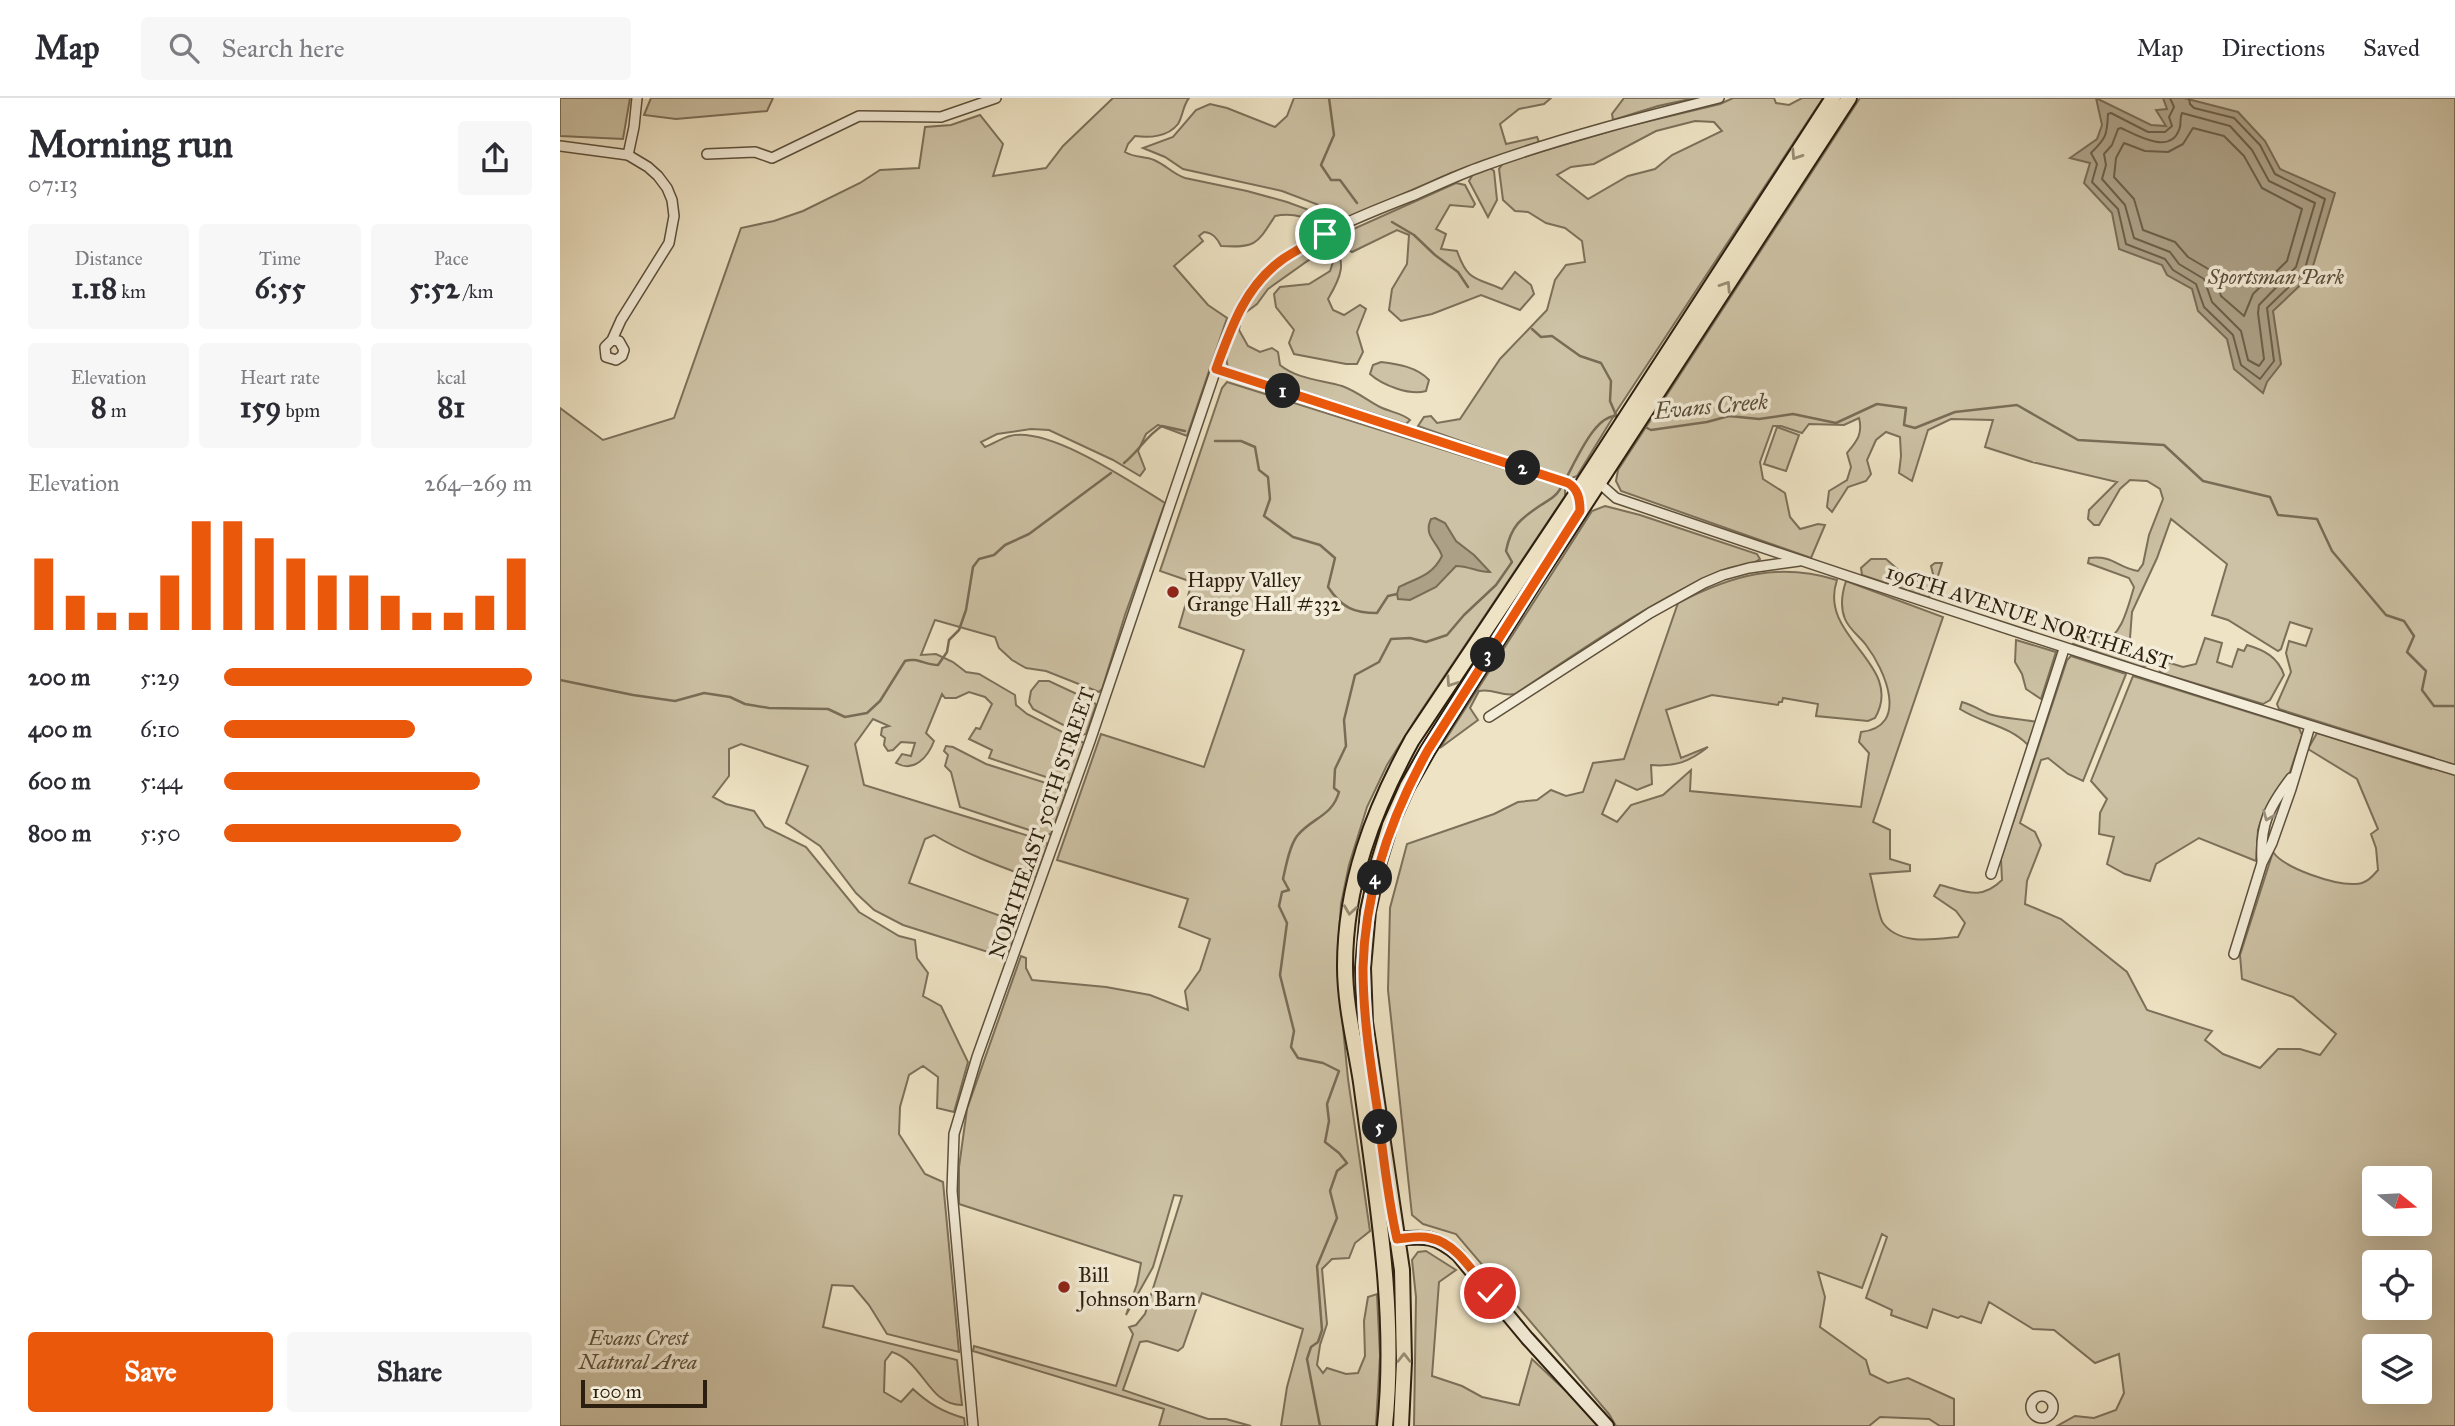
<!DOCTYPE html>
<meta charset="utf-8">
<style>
body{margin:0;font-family:"IM FELL Great Primer",serif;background:#f7f7f7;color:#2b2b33;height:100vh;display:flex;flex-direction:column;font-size:26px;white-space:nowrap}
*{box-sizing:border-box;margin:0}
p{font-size:23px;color:#7c7c81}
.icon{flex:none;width:38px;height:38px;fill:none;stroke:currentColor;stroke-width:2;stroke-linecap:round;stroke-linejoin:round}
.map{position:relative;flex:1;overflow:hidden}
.sheet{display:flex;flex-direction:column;background:#fff;width:560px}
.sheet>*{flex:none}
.needle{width:46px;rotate:108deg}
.fabs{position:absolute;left:1802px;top:1068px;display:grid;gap:14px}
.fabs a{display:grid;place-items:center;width:70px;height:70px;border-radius:7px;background:#fff;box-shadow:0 7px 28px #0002;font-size:35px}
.scale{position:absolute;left:21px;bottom:18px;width:126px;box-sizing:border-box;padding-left:7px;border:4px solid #2c1f0f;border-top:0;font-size:19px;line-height:24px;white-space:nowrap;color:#2c1f0f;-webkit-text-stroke:5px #f4edd9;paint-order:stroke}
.pin{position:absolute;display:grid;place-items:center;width:60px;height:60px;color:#fff;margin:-30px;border:4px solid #fff;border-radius:50%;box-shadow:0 2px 7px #0007}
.km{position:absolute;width:35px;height:35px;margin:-18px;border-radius:50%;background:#222;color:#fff;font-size:19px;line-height:35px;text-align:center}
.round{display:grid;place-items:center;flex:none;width:74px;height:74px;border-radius:7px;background:#f7f7f7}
.overview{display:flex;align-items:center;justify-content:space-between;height:119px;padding:0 28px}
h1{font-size:38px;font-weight:800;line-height:52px}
.metrics{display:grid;grid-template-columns:repeat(3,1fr);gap:10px;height:119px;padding:7px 28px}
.metrics div{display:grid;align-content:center;border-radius:7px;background:#f7f7f7;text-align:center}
.metrics b{font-size:30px;font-weight:800}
.metrics small{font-size:19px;font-weight:400}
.metrics p{font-size:19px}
.chart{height:196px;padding:14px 28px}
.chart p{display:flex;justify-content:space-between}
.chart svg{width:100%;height:126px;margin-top:7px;stroke:#ea580c;stroke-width:6}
.action{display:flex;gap:14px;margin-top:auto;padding:14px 28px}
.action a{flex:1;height:80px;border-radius:7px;background:#ea580c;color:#fff;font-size:28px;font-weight:800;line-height:80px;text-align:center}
.action a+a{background:#f7f7f7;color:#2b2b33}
ul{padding:0 28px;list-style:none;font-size:23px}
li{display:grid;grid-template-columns:112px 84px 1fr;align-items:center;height:52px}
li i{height:18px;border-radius:9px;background:#ea580c}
header{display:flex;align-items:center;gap:42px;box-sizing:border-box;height:98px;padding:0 35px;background:#fff;border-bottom:2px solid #e1e1e2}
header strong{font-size:33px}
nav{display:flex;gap:38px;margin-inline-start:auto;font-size:24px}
.search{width:490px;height:63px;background:#f7f7f7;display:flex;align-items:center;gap:18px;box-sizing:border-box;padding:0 24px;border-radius:7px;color:#7c7c81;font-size:26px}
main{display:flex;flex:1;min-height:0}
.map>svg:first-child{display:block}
</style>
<header>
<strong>Map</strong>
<div class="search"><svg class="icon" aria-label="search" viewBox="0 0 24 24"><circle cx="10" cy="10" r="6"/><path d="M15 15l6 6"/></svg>Search here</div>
<nav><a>Map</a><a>Directions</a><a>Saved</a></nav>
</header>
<main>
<section class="sheet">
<div class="overview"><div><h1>Morning run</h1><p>07:13</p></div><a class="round"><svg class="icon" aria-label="share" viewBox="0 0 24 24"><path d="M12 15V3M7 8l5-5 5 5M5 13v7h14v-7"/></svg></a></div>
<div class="metrics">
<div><p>Distance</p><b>1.18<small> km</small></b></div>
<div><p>Time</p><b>6:55</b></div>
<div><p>Pace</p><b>5:52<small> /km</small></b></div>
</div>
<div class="metrics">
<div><p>Elevation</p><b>8<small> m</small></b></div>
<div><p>Heart rate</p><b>159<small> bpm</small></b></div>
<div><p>kcal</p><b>81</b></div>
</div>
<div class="chart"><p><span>Elevation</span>264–269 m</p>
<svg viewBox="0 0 160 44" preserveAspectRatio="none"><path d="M5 44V19M15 44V32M25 44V38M35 44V38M45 44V25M55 44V6M65 44V6M75 44V12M85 44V19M95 44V25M105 44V25M115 44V32M125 44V38M135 44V38M145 44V32M155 44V19"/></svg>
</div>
<ul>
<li><b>200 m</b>5:29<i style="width:100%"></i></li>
<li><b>400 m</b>6:10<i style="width:62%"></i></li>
<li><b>600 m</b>5:44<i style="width:83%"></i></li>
<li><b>800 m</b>5:50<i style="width:77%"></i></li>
</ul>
<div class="action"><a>Save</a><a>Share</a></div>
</section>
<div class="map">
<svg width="1895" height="1328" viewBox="0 0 1895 1328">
<rect width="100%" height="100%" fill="#eee3c4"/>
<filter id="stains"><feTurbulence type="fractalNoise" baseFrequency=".00286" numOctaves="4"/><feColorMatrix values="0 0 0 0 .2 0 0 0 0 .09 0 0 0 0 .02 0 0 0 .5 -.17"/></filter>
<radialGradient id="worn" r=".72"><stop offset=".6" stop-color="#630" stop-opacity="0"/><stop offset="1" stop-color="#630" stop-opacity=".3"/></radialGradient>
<g fill="#cdc2a5" stroke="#7c705a" stroke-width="2" fill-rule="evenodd">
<polygon points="0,0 70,0 63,41 0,38"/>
<polygon points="91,0 213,0 207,13 116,21 84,17"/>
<path d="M553,0H629C623,7 623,18 618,26C608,39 589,40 575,38L568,46L565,54C575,60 584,58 594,62C606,67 613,76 625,80L687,93L727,104L768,119L773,124L768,130L739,143L740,139L756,130L755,125C742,117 730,115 715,118C697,146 696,150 661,148C657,140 653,135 644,134L639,138L643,143L614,168L648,207L667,220L627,338L598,327L586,336L578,353L585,371L580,378L553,362L489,332L471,331L437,336L421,344L425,349C433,346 442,340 450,338C489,328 571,384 605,405L565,517L542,591L539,594L486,573L466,570L452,562L439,550L435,539L375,522L361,557L376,556L393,564L406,574L419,576L455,597L456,607L467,616L524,645L510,684L504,685L429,660L432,652L409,641L416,630L420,631L432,606L425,599L409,594L396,600H385L382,596L366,635L374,643C368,659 354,675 336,665L342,656L351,658L355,645L341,644L333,652L328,653L324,647L325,640L321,637L322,630L329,628L313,621L295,646L304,687L485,743L488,747L476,779H469C436,767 404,755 374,737L365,741L349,785L460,825L447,860L343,827L314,812L296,795L260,748L226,725L248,668L181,646L169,651V678L153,699L166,706L194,713L205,729L246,749L299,814L339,838L355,842L357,860L368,875L363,898L381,908L408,964L394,1014L377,1010L378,979L363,968L349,977L340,1009L339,1036L365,1076L383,1084L399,1254L327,1236L309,1207L293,1188L272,1187L263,1229L397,1262L402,1307C368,1307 364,1264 332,1254L325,1263L324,1294L341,1304L353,1291C369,1306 383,1314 404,1320L405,1328H0V310L43,342L114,320L181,130L214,123L243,113L300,85L320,72L359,70L365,29L391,27L420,17L443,46L433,78L486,70L503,48Z"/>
<polygon points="734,0 991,0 984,6 959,11 940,26 946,46 977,39 979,44 891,75 790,119 722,93 623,71 605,59 583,50 613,39 636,12 650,6 667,10 715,29 727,18"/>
<polygon points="1064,0 1135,0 1098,8 1053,22 1052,16"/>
<path d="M1173,0H1214L1216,5L1229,7L1242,0H1263L1058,311L1017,378L1012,380L1000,378L858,328L864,319L871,318L877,325L900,321L940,261L987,212L995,182L1006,167L1025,164L1022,143L1005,130L986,125L968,114L955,113L943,102L939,71L943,65L1064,29L1160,6ZM1135,23L1154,24L1162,33L1112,57L1095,71L1068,78L1028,101L997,77L1011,69L1034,66L1096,33Z"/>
<path d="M1300,0H1895V1328H1497L1515,1318L1534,1320L1556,1312L1564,1295L1559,1256L1535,1265L1494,1232L1473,1231L1429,1204L1421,1225L1401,1218L1398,1220L1373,1211L1367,1230L1331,1217L1332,1212L1306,1200L1327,1139L1322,1136L1302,1190L1258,1174L1265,1199L1260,1229L1306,1262L1310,1276L1328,1285L1348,1280L1394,1301V1328H1380L1369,1321L1320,1319L1309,1328H1056L1049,1316L896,1136L863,1126L852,1117L828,892L830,810L847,746L934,716L958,704L977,702L991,692L1006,698L1023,694L1033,665L1064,661L1118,505C1172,477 1218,464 1277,482C1257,540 1346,566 1315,620L1308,623L1256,618L1258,606L1223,600L1222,604H1219L1218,607L1152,597L1106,612L1121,660L1148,649C1129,664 1115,669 1091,667L1092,686L1077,692L1056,682L1042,716L1057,724L1071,707L1103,697L1131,672L1130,693L1301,709L1309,655L1299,644L1301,634C1350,629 1325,572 1306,547C1300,539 1289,531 1285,521C1280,509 1282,495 1286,483L1383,519L1313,724L1330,732V761L1350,767V773L1310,776C1313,786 1319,820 1323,825C1340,848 1375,841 1398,839L1405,825L1396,813L1374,798L1380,787C1405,793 1421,803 1442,782L1441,761L1507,562L1511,558L1566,576L1523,683L1508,676L1488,660L1481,662L1460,725L1475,734L1481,747L1467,783L1465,806L1501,821L1567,874L1587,912L1652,933L1645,942L1663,956L1700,970L1718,951H1740L1760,957L1776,936L1733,899L1682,881L1680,857L1713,754C1725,771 1775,787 1795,786C1806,786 1812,779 1818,772L1816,750L1811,736L1818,731L1797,681L1748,651L1757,635L1871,671L1874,660L1719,611L1717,606L1731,574L1726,555L1729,543L1746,548L1752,531L1730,524L1721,551L1718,553L1668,522L1652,517L1667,466L1611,421L1597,460L1572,514L1569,553L1590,561L1588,567L1581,569L1513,546L1518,537L1532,539L1541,546C1562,538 1568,509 1574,489L1569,480L1528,465L1529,460C1554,457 1557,470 1578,473L1583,466L1589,437L1603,401L1600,391L1587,383L1570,382L1560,391L1539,427H1534L1528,421L1529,412L1557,384L1472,364L1425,349L1433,322L1391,321L1368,332L1352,383L1339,375L1341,358L1340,339L1326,334L1316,342L1307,362L1311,376L1306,383L1288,389L1272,414L1267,409L1269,393L1287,382L1291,369L1287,355C1297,343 1303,336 1299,320L1284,327L1249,326L1242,335L1221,328H1213L1200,364L1203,381L1225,395L1230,419L1240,431L1258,426L1265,427L1251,460L1061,393L1056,383L1058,372ZM1815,1080H1860V1125H1815ZM1815,1164H1860V1209H1815ZM1815,1248H1860V1293H1815Z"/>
<polygon points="930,70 934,73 937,102 928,119 909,83 913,76"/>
<path d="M896,85L905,87L915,106L913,109L890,107L876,131L886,136L881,151L897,153C908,184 915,179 942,191L955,174L971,187L974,196L960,212L921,197L872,216L841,223L829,212L832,191L847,166L849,137L837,132L792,154L784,149L780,137Z"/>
<path d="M764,141L771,142C788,164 781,179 768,201L773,212L784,217L800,207L806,211L797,234L803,254L797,266H786L734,256L729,245L734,232L716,209L714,196L720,189L749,186L770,173L773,164L768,156L760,154L708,191L697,206L681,218L679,232L688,248L700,254L712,250L718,254L720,267C737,281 761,282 782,288C796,293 807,302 820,309C830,314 842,315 850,322L846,326L668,269C664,258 668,249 672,238C691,187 718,166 764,141Z"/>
<path d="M821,264C838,266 857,269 869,282L866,293C850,298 822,287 810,276L813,267Z"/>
<polygon points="667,284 1005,390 1005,398 857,619 827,667 807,709 789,767 781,806 777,868 788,981 810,1133 795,1145 789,1160 772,1161 762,1171 767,1226 760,1247 757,1267 763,1275 767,1270 786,1276 798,1275 805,1258 804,1223 808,1199 817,1196 820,1258 816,1328 721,1328 727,1289 743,1231 642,1195 623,1249 618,1253 587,1243 580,1244 563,1292 648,1321 666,1321 691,1328 599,1328 604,1311 413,1253 414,1248 556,1288 573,1236 569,1229 576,1227 585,1216 622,1098 614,1097 593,1169 566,1217 577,1186 581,1165 399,1106 399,1069 407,1011 461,858 466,860 466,870 472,882 546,889 590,897 628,912 625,893 640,872 650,841 619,829 628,801 497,762 541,636 644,669 684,552 619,529 632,484 600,473 662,290"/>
<polygon points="1217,329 1239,337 1226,373 1204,366"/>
<path d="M1045,408L1080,417L1197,456L1200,461C1192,468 1179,467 1169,470C1154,476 1139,482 1125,490C1065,521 1011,559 955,596C942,599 933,590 919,593L910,610L918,622L880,650L1032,413Z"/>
<polygon points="1311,461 1326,461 1351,483 1367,484 1373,476 1371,468 1375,465 1382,465 1372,497 1367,499 1302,477 1301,470"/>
<path d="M1645,540L1662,545L1657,564L1672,569L1678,551L1684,553L1687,547C1704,552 1718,559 1724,577L1710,602L1703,606L1601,575L1598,570L1600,562L1623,569L1636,566Z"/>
<polygon points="1456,542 1496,554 1481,601 1466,591 1462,576 1455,564"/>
<polygon points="1573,578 1739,630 1742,637 1730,674 1704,714 1698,732 1696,763 1639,740 1596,766 1590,783 1565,776 1547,766 1554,739 1539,736 1540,715 1547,701 1531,683"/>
<polygon points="479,583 489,583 534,604 536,607 526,636 522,637 473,611 469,604 471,593"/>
<path d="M1402,604C1413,607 1420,612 1429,616C1442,621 1461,620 1476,624L1468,647C1448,627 1423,626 1400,611Z"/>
<polygon points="386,648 393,649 426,666 505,691 506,695 491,736 484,737 400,709 391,674 385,668 388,657 384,653"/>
<polygon points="866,1153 896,1172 879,1184 872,1278 902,1288 922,1299 959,1307 972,1261 1008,1295 1038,1328 854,1328 856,1199 852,1162 858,1154"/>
</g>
<g fill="#aca086" stroke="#796c56" stroke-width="2">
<polygon points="1536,0 1591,27 1606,28 1596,12 1607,11 1603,0 1624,0 1678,14 1705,43 1720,71 1775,95 1750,178 1713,213 1721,266 1707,284 1703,295 1674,271 1667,241 1638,213 1632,191 1607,177 1602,167 1559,151 1552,115 1524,85 1530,65 1510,60 1537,41 1542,27"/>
<path d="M875,420L885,425L896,443L914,457L930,474C920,475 909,468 896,468L876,489L850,502L838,501L837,496L839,489C857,480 872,478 882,458C877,443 863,438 871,421Z"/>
</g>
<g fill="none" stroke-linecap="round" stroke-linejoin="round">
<g stroke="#6c604a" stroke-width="2">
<path d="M1610,0L1614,9L1609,19L1612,28L1605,34H1588L1551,15L1548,16C1547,38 1546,40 1531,55L1537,66L1532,84L1558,111L1566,146L1605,161L1613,172L1636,186L1644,209L1673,237L1681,267L1700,281L1714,263L1707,210L1744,174L1765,101L1715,76L1700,47L1674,20L1634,10L1630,6L1629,0"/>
<path d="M1622,15L1670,28L1692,52L1709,83L1755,105L1736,169L1699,207L1698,215L1704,261L1699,268L1688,262L1681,233L1652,204L1644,181L1619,166L1610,154L1574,140L1565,107L1542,81L1546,67L1544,56L1552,47L1558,31L1561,30C1576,37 1610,57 1619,32C1622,26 1619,21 1622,15Z"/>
<polygon points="1633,30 1664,38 1684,58 1702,90 1742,111 1727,163 1693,196 1684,218 1661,198 1656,181 1650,172 1628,159 1615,144 1583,132 1574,101 1554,79 1556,60 1564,45 1585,53 1608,54 1623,46"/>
</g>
<g stroke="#796c56" stroke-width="2.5">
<polyline points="769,0 774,37 761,67 771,82 780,82 797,105"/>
<polyline points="832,124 854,137 875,157 898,174 908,189"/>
<polyline points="972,231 981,239 992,238 1020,258 1041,265 1051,283 1050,303 1056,317"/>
<polyline points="1083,328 1091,332 1147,324 1169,318 1199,321 1233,316 1276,325 1317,306 1346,310 1344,327 1355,330 1395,314 1457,307 1518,342 1604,347 1643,383 1710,399 1718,417 1757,421 1772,453 1826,517 1844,523 1854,538 1847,554 1866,573 1862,592 1874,608 1895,608"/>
<path d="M655,343H681L695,349L699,372L708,379L710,401L704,418L733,439L760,447L775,460L768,489C782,510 794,515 817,515L828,498L837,496"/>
<path d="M564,365C579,353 586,338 602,328L625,333"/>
<path d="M0,582L73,597L115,603L144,595L170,599L185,606L209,610L268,611L285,619L307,615L320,603L345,563C356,559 366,567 378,567L387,554L389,542L399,532L406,512L413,469L419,461L434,457L445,447L469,436L551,375"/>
<path d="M760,1328L747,1261L751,1249L758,1244L762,1232L757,1168L777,1120L770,1093L777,1073L787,1065L779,1055L765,1044L769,1023L767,1006L779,973L763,965L738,960L731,949L734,933L720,877L727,825L719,808L722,794L729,792L723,781C726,768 729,749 737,738C751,720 772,719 779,694L774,690L775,671L786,648L784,622L795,577L819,564L831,541L850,540L866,544L887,537L904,517L936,487L952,464L946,453C951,428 960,421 981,407C987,403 994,400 998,394C1011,377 1034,309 1061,319"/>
</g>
<defs>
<g id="street">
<polyline points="0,48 68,57 88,69 98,78 107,90 112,102 114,118 109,145 61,222 52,242 45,249 46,259 56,262 62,258 64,252 59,243 52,242"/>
<polyline points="147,56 195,54 212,60 299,18 381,19 436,0"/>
<polyline points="68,57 74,29 77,0"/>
<polyline points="656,271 1008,385 1017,395"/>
<path d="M1039,385L1056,400C1335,495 1614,587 1895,672"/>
<polyline points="929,619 1090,515 1144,485 1163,477 1189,470 1239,463"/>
<path d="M1702,763C1700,726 1709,709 1731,680"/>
<polyline points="1431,776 1504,551"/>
<polyline points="1674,856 1702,765 1712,745 1731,691 1750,628"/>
<circle cx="1482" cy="1309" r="11"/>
<path d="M413,1328L392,1093L394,1036L417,959L530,643L656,271C668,239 678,203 704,177C742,140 805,116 854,97C877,87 900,76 923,68C1000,40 1079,20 1159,0"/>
</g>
<path id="secondary" d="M837,1141C865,1138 876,1138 898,1157L967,1240L1047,1328"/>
<g id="primary">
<path d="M825,1328C837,1213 816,1098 801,984C795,945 785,908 785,868C785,786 813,713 852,642L1017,395L1273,0"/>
<polyline points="841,1328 844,1264 842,1172 805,924 803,870 808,813 819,763 830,727 847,689 868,652 976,481 1289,0"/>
</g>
</defs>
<use href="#street" stroke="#5c503c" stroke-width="12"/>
<use href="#secondary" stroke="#2c1f0f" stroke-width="16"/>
<use href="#primary" stroke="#2c1f0f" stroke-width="18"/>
<use href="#street" stroke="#f4edd9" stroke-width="9"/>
<use href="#secondary" stroke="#f4edd9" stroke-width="12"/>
<use href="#primary" stroke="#eee3c4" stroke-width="14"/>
</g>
<defs><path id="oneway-chevron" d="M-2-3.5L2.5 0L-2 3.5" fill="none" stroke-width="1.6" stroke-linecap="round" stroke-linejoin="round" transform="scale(1.75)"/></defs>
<g stroke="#978b73">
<use href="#oneway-chevron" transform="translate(1236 57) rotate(123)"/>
<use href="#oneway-chevron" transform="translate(1166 188) rotate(-57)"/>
<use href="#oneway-chevron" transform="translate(891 584) rotate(124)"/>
<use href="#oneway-chevron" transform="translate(790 812) rotate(98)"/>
<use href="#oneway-chevron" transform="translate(844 1260) rotate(-90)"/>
</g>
<use stroke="#9a907e" href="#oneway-chevron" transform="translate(1708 718) rotate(112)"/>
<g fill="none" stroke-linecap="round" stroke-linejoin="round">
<defs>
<path id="route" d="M765,136C751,145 736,152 723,161C685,188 671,230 656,271L1008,385C1018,391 1020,401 1020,413L868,652C830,720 805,791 803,870C803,916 810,963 817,1009C823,1053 827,1097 837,1141C848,1140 860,1137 870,1140C897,1145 914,1176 930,1195"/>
</defs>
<use href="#route" stroke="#fff" stroke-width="14"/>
<use href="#route" stroke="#ea580c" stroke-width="9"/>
</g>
<g fill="#8f2418" stroke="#f4edd9" stroke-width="2.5">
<circle cx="613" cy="494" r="7"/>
<circle cx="504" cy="1189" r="7"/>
</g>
<g text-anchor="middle" stroke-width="7" stroke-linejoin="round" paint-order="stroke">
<g font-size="21" font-style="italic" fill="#5c503c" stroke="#f4edd9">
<text x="1716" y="186">Sportsman Park</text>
<text x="78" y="1247">Evans Crest<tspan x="78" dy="24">Natural Area</tspan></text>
</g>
<g font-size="21" fill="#2c1f0f" stroke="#f4edd9" text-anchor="start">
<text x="627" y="489">Happy Valley<tspan x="627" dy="24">Grange Hall #332</tspan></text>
<text x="518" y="1184">Bill<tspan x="518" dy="24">Johnson Barn</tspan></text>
</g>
<g font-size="21" fill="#2c1f0f" stroke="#f4edd9">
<text transform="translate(1469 519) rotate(18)" y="7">196TH AVENUE NORTHEAST</text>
<text transform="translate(482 725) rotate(-71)" y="7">NORTHEAST 50TH STREET</text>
</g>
<g font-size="23" font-style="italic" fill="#594c39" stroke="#f4edd9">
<text transform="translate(1151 308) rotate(-5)" y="8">Evans Creek</text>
</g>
</g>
<rect width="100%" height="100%" filter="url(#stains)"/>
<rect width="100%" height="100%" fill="url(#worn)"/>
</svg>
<div class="fabs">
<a><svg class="needle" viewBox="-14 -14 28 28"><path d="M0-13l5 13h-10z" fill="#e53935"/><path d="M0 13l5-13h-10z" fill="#7c7c81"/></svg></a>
<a><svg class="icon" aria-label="locate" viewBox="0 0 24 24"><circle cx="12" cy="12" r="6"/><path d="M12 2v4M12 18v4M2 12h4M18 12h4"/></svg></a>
<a><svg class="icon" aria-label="layers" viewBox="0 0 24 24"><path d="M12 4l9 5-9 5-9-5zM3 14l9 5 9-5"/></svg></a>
</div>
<div class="scale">100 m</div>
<div class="pin" style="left:765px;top:136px;background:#1e9e55"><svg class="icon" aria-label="arrive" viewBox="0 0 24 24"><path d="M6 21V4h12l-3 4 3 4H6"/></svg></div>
<div class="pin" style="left:930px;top:1195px;background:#d93025"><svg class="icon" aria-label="check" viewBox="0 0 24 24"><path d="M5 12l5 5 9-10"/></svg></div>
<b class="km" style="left:723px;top:293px">1</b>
<b class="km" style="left:963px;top:370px">2</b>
<b class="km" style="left:928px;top:557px">3</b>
<b class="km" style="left:815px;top:780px">4</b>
<b class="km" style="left:820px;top:1029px">5</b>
</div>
</main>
